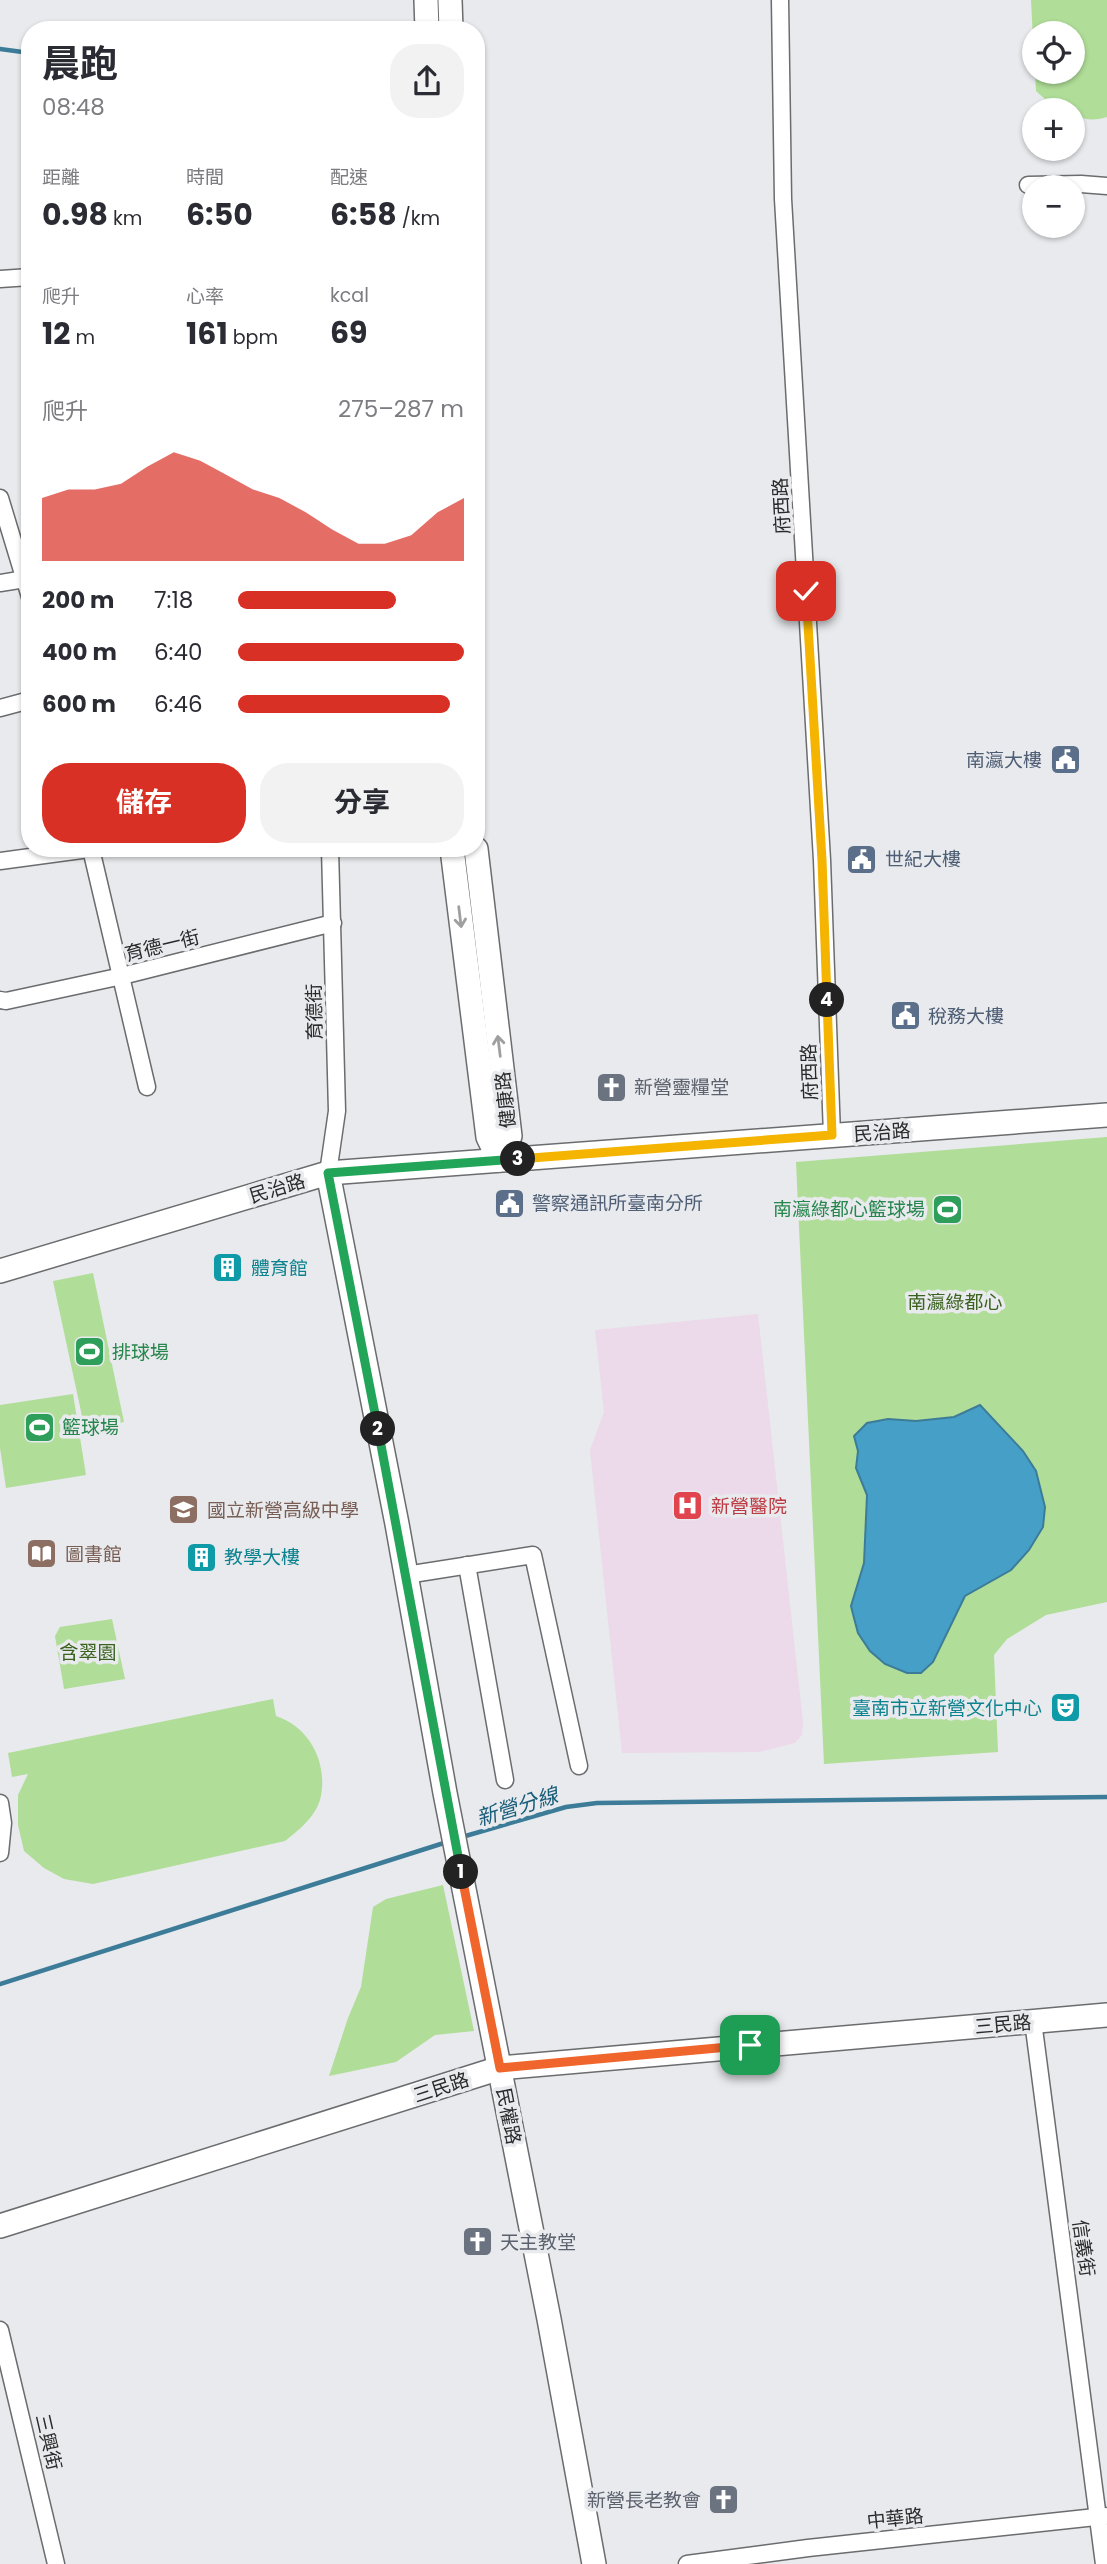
<!DOCTYPE html>
<html lang="zh-TW">
<meta charset="utf-8">
<style>
body{margin:0;font-family:Poppins,"Noto Sans TC",sans-serif;background:#f2f2f3;color:#2b2b33;height:100vh;display:flex;flex-direction:column;font-size:26px;white-space:nowrap}
*{box-sizing:border-box;margin:0}
p{font-size:23px;color:#7c7c81}
.icon{flex:none;width:38px;height:38px;fill:none;stroke:currentColor;stroke-width:2;stroke-linecap:round;stroke-linejoin:round}
.map{position:relative;flex:1;overflow:hidden}
.panel{position:absolute;left:21px;top:21px;width:464px;height:836px;display:flex;flex-direction:column;background:#fff;border-radius:28px;box-shadow:0 2px 5px #0004}
.panel>*{flex:none}
.controls{position:absolute;left:1022px;top:21px;display:grid;gap:14px}
.controls a{display:grid;place-items:center;width:63px;height:63px;border-radius:50%;background:#fff;box-shadow:0 2px 5px #0004;font-size:35px}
.pin{position:absolute;display:grid;place-items:center;width:60px;height:60px;color:#fff;margin:-30px;border-radius:14px;box-shadow:0 4px 10px #0006}
.km{position:absolute;width:35px;height:35px;margin:-18px;border-radius:50%;background:#222;color:#fff;font-size:19px;line-height:35px;text-align:center}
.round{display:grid;place-items:center;flex:none;width:74px;height:74px;border-radius:28px;background:#f2f2f3}
.headline{display:flex;align-items:center;justify-content:space-between;height:119px;padding:0 21px}
h1{font-size:38px;font-weight:700;line-height:52px}
.figures{display:grid;grid-template-columns:repeat(3,1fr);gap:10px;height:119px;padding:7px 21px}
.figures div{display:grid;align-content:center}
.figures b{font-size:30px;font-weight:700}
.figures small{font-size:19px;font-weight:400}
.figures p{font-size:19px}
.chart{height:196px;padding:14px 21px}
.chart p{display:flex;justify-content:space-between}
.chart svg{width:100%;height:126px;margin-top:7px;fill:#d93025;opacity:.7}
.button{display:flex;gap:14px;margin-top:auto;padding:14px 21px}
.button a{flex:1;height:80px;border-radius:28px;background:#d93025;color:#fff;font-size:28px;font-weight:700;line-height:80px;text-align:center}
.button a+a{background:#f2f2f3;color:#2b2b33}
ul{padding:0 21px;list-style:none;font-size:23px}
li{display:grid;grid-template-columns:112px 84px 1fr;align-items:center;height:52px}
li i{height:18px;border-radius:9px;background:#d93025}
.map>svg:first-child{display:block}
</style>
<div class="map">
<svg width="1107" height="2564" viewBox="0 0 1107 2564">
<rect width="100%" height="100%" fill="#e8eaed"/>
<polygon fill="#ecd9e9" points="758,1314 803,1722 802,1735 795,1743 759,1752 622,1753 590,1450 604,1412 595,1330"/>
<g fill="#b0dd98">
<path d="M1031,0H1107V117C1095,121 1085,120 1073,115V110C1056,110 1048,102 1036,91L1035,72H1073V33H1034V59Z"/>
<polygon points="1107,1137 1107,1602 1046,1615 1007,1639 994,1655 998,1752 824,1764 796,1162"/>
<polygon points="93,1273 124,1422 85,1430 53,1281"/>
<polygon points="73,1394 86,1475 6,1488 0,1448 0,1405"/>
<polygon points="112,1619 125,1679 64,1689 55,1636 60,1627"/>
<path d="M273,1699L276,1716C310,1727 329,1764 320,1800C315,1817 299,1830 285,1841L93,1884L64,1879L44,1868L24,1851L18,1825V1795L28,1774L12,1777L8,1753Z"/>
<polygon points="443,1885 474,2031 435,2035 396,2062 329,2076 348,2018 361,1987 373,1907 386,1899"/>
</g>
<polygon fill="#459fc7" stroke="#3d7c98" stroke-width="2" points="980,1405 1023,1451 1036,1471 1045,1507 1043,1527 1029,1550 1011,1570 965,1596 933,1662 921,1673 907,1673 885,1664 870,1651 858,1633 854,1618 851,1606 864,1563 867,1495 856,1468 858,1451 854,1436 867,1423 888,1419 916,1421 954,1417"/>
<g fill="none" stroke-linecap="round" stroke-linejoin="round">
<g stroke="#3d7c98" stroke-width="4.5">
<polyline points="0,49 30,53"/>
<polyline points="462,1837 566,1807 597,1803 1107,1797"/>
<polyline points="0,1984 447,1842"/>
</g>
<defs>
<g id="street">
<polyline points="780,0 783,199 822,860 832,1135"/>
<polyline points="1028,185 1081,184 1107,186"/>
<polyline points="0,279 30,277"/>
<polyline points="0,498 30,597"/>
<polyline points="0,583 25,579"/>
<polyline points="0,708 30,700"/>
<polyline points="91,849 147,1087"/>
<polyline points="0,861 89,849"/>
<polyline points="0,1000 6,1001 122,976 333,923"/>
<polyline points="328,1173 337,1111 330,849"/>
<polyline points="467,1565 505,1780"/>
<polyline points="406,1575 533,1555 579,1766"/>
<polyline points="0,1803 3,1823 0,1853"/>
<polyline points="1033,2021 1104,2564"/>
<polyline points="0,2330 56,2564"/>
<polyline points="687,2564 808,2548 1105,2516"/>
</g>
<g id="secondary">
<polyline points="426,0 427,30"/>
<polyline points="450,0 451,30"/>
<polyline points="452,849 488,1137 499,1160"/>
<polyline points="476,849 510,1136 499,1160"/>
<polyline points="328,1173 397,1524 445,1793 549,2319 594,2564"/>
<polyline points="0,1271 328,1173 1107,1115"/>
<polyline points="0,2226 500,2068 1107,2015"/>
</g>
</defs>
<use href="#street" stroke="#6a6c6e" stroke-width="19"/>
<use href="#secondary" stroke="#6a6c6e" stroke-width="26"/>
<use href="#street" stroke="#fff" stroke-width="16"/>
<use href="#secondary" stroke="#fff" stroke-width="23"/>
</g>
<defs><path id="oneway-shaft" d="M-6 0H5M1.5-3L5.5 0L1.5 3" fill="none" stroke-width="1.6" stroke-linecap="round" stroke-linejoin="round" transform="scale(1.75)"/></defs>
<g stroke="#9f9fa0">
<use href="#oneway-shaft" transform="translate(460 917) rotate(83)"/>
<use href="#oneway-shaft" transform="translate(499 1046) rotate(-97)"/>
</g>
<g fill="none" stroke-linecap="round" stroke-linejoin="round">
<defs>
<polyline id="split-1" points="461,1872 500,2068 750,2045"/>
<polyline id="split-2" points="378,1429 461,1872"/>
<polyline id="split-3" points="378,1429 328,1173 518,1159"/>
<polyline id="split-4" points="518,1159 832,1135 827,1000"/>
<polyline id="split-5" points="806,591 822,860 827,1000"/>
</defs>
<use href="#split-1" stroke="#fff" stroke-width="14"/>
<use href="#split-2" stroke="#fff" stroke-width="14"/>
<use href="#split-3" stroke="#fff" stroke-width="14"/>
<use href="#split-4" stroke="#fff" stroke-width="14"/>
<use href="#split-5" stroke="#fff" stroke-width="14"/>
<use href="#split-1" stroke="#f0652b" stroke-width="9"/>
<use href="#split-2" stroke="#22a559" stroke-width="9"/>
<use href="#split-3" stroke="#22a559" stroke-width="9"/>
<use href="#split-4" stroke="#f5b400" stroke-width="9"/>
<use href="#split-5" stroke="#f5b400" stroke-width="9"/>
</g>
<defs>
<symbol id="civic-square" viewBox="-11 -11 22 22"><rect x="-9" y="-9" width="18" height="18" rx="4" fill="#5c6f8a" stroke="#e8eaed"/><path d="M-.6-6.5H3V-4.5H.6V-3L4-1V1h2V6H-6V1h2V-1L-.6-3ZM-1.2 2.5V6h2.4V2.5Z" fill="#fff"/></symbol>
<symbol id="church-square" viewBox="-11 -11 22 22"><rect x="-9" y="-9" width="18" height="18" rx="4" fill="#6b7280" stroke="#e8eaed"/><path d="M-1.2-6h2.4v3.5h3.3v2.4h-3.3V6h-2.4V-.1h-3.3v-2.4h3.3Z" fill="#fff"/></symbol>
<symbol id="stadium-square" viewBox="-11 -11 22 22"><rect x="-9" y="-9" width="18" height="18" rx="4" fill="#2e9e5b" stroke="#e8eaed"/><path d="M0-5a6.5 5 0 1 0 0 10a6.5 5 0 1 0 0-10ZM-3.5-1.8h7v3.6h-7Z" fill="#fff"/></symbol>
<symbol id="building-square" viewBox="-11 -11 22 22"><rect x="-9" y="-9" width="18" height="18" rx="4" fill="#0f9aa8" stroke="#e8eaed"/><path d="M-4-6H4V6H1V3H-1V6H-4ZM-2.5-4.3h1.7v1.8h-1.7ZM.8-4.3h1.7v1.8H.8ZM-2.5-1h1.7V.8h-1.7ZM.8-1h1.7V.8H.8Z" fill="#fff"/></symbol>
<symbol id="hospital-square" viewBox="-11 -11 22 22"><rect x="-9" y="-9" width="18" height="18" rx="4" fill="#e0444e" stroke="#e8eaed"/><path d="M-5-5h3v3.5h4V-5h3V5h-3V1.5h-4V5h-3Z" fill="#fff"/></symbol>
<symbol id="school-square" viewBox="-11 -11 22 22"><rect x="-9" y="-9" width="18" height="18" rx="4" fill="#8d6e63" stroke="#e8eaed"/><path d="M0-5L7-2L0 1L-7-2ZM-4 1L0 2.5L4 1V4Q0 6-4 4Z" fill="#fff"/></symbol>
<symbol id="library-square" viewBox="-11 -11 22 22"><rect x="-9" y="-9" width="18" height="18" rx="4" fill="#8d6e63" stroke="#e8eaed"/><path d="M-6-4Q-3-5.5-.7-3.5V5Q-3 3-6 4ZM6-4Q3-5.5 .7-3.5V5Q3 3 6 4Z" fill="#fff"/></symbol>
<symbol id="theatre-square" viewBox="-11 -11 22 22"><rect x="-9" y="-9" width="18" height="18" rx="4" fill="#0f9aa8" stroke="#e8eaed"/><path d="M-5-5.5Q0-4 5-5.5V0Q5 5 0 6Q-5 5-5 0ZM-3.3-2.5H-1v1.5H-3.3ZM1-2.5H3.3v1.5H1ZM-2.8 1Q0 5.5 2.8 1Z" fill="#fff"/></symbol>
</defs>
<g fill-rule="evenodd">
<use href="#civic-square" x="1048" y="742" width="35" height="35"/>
<use href="#civic-square" x="844" y="842" width="35" height="35"/>
<use href="#civic-square" x="888" y="998" width="35" height="35"/>
<use href="#church-square" x="594" y="1070" width="35" height="35"/>
<use href="#civic-square" x="492" y="1186" width="35" height="35"/>
<use href="#stadium-square" x="930" y="1192" width="35" height="35"/>
<use href="#building-square" x="210" y="1250" width="35" height="35"/>
<use href="#stadium-square" x="72" y="1334" width="35" height="35"/>
<use href="#stadium-square" x="22" y="1410" width="35" height="35"/>
<use href="#hospital-square" x="670" y="1488" width="35" height="35"/>
<use href="#school-square" x="166" y="1492" width="35" height="35"/>
<use href="#library-square" x="24" y="1536" width="35" height="35"/>
<use href="#building-square" x="184" y="1540" width="35" height="35"/>
<use href="#theatre-square" x="1048" y="1690" width="35" height="35"/>
<use href="#church-square" x="460" y="2224" width="35" height="35"/>
<use href="#church-square" x="706" y="2482" width="35" height="35"/>
</g>
<g text-anchor="middle" stroke-width="7" stroke-linejoin="round" paint-order="stroke">
<g font-size="19" fill="#292a2b" stroke="#e8eaed">
<text transform="translate(781 506) rotate(-93)" y="7">府西路</text>
<text transform="translate(162 945) rotate(-14)" y="7">育德一街</text>
<text transform="translate(314 1012) rotate(-91)" y="7">育德街</text>
<text transform="translate(809 1072) rotate(-92)" y="7">府西路</text>
<text transform="translate(505 1100) rotate(-96)" y="7">健康路</text>
<text transform="translate(882 1132) rotate(-4)" y="7">民治路</text>
<text transform="translate(277 1188) rotate(-17)" y="7">民治路</text>
<text transform="translate(1003 2024) rotate(-5)" y="7">三民路</text>
<text transform="translate(441 2087) rotate(-18)" y="7">三民路</text>
<text transform="translate(509 2116) rotate(79)" y="7">民權路</text>
<text transform="translate(1084 2248) rotate(82)" y="7">信義街</text>
<text transform="translate(49 2442) rotate(77)" y="7">三興街</text>
<text transform="translate(895 2518) rotate(-6)" y="7">中華路</text>
</g>
<g font-size="19" fill="#4e5e75" stroke="#e8eaed" text-anchor="start">
<text x="1042" y="767" text-anchor="end">南瀛大樓</text>
<text x="885" y="866">世紀大樓</text>
<text x="928" y="1023">稅務大樓</text>
<text x="532" y="1210">警察通訊所臺南分所</text>
</g>
<g font-size="19" fill="#5b616d" stroke="#e8eaed" text-anchor="start">
<text x="634" y="1094">新營靈糧堂</text>
<text x="500" y="2249">天主教堂</text>
<text x="701" y="2507" text-anchor="end">新營長老教會</text>
</g>
<g font-size="19" fill="#27864d" stroke="#e8eaed" text-anchor="start">
<text x="925" y="1216" text-anchor="end">南瀛綠都心籃球場</text>
<text x="112" y="1359">排球場</text>
<text x="62" y="1434">籃球場</text>
</g>
<g font-size="19" fill="#0d838f" stroke="#e8eaed" text-anchor="start">
<text x="251" y="1275">體育館</text>
<text x="224" y="1564">教學大樓</text>
<text x="1042" y="1715" text-anchor="end">臺南市立新營文化中心</text>
</g>
<g font-size="19" fill="#3a621f" stroke="#e8eaed">
<text x="955" y="1309">南瀛綠都心</text>
<text x="88" y="1659">含翠園</text>
</g>
<g font-size="19" fill="#be3a42" stroke="#e8eaed" text-anchor="start">
<text x="711" y="1513">新營醫院</text>
</g>
<g font-size="19" fill="#785e54" stroke="#e8eaed" text-anchor="start">
<text x="207" y="1517">國立新營高級中學</text>
<text x="65" y="1561">圖書館</text>
</g>
<g font-size="21" font-style="italic" fill="#195d7a" stroke="#e8eaed">
<text transform="translate(517 1807) rotate(-17)" y="7">新營分線</text>
</g>
</g>
</svg>
<div class="controls">
<a><svg class="icon" aria-label="locate" viewBox="0 0 24 24"><circle cx="12" cy="12" r="6"/><path d="M12 2v4M12 18v4M2 12h4M18 12h4"/></svg></a>
<a>+</a>
<a>−</a>
</div>
<div class="pin" style="left:750px;top:2045px;background:#1e9e55"><svg class="icon" aria-label="arrive" viewBox="0 0 24 24"><path d="M6 21V4h12l-3 4 3 4H6"/></svg></div>
<div class="pin" style="left:806px;top:591px;background:#d93025"><svg class="icon" aria-label="check" viewBox="0 0 24 24"><path d="M5 12l5 5 9-10"/></svg></div>
<b class="km" style="left:461px;top:1872px">1</b>
<b class="km" style="left:378px;top:1429px">2</b>
<b class="km" style="left:518px;top:1159px">3</b>
<b class="km" style="left:827px;top:1000px">4</b>
<section class="panel">
<div class="headline"><div><h1>晨跑</h1><p>08:48</p></div><a class="round"><svg class="icon" aria-label="share" viewBox="0 0 24 24"><path d="M12 15V3M7 8l5-5 5 5M5 13v7h14v-7"/></svg></a></div>
<div class="figures">
<div><p>距離</p><b>0.98<small> km</small></b></div>
<div><p>時間</p><b>6:50</b></div>
<div><p>配速</p><b>6:58<small> /km</small></b></div>
</div>
<div class="figures">
<div><p>爬升</p><b>12<small> m</small></b></div>
<div><p>心率</p><b>161<small> bpm</small></b></div>
<div><p>kcal</p><b>69</b></div>
</div>
<div class="chart"><p><span>爬升</span>275–287 m</p>
<svg viewBox="0 0 160 44" preserveAspectRatio="none"><path d="M0 44V22L10 19L20 19L30 17L40 11L50 6L60 9L70 14L80 19L90 22L100 27L110 33L120 38L130 38L140 35L150 27L160 22V44z"/></svg>
</div>
<ul>
<li><b>200 m</b>7:18<i style="width:70%"></i></li>
<li><b>400 m</b>6:40<i style="width:100%"></i></li>
<li><b>600 m</b>6:46<i style="width:94%"></i></li>
</ul>
<div class="button"><a>儲存</a><a>分享</a></div>
</section>
</div>
